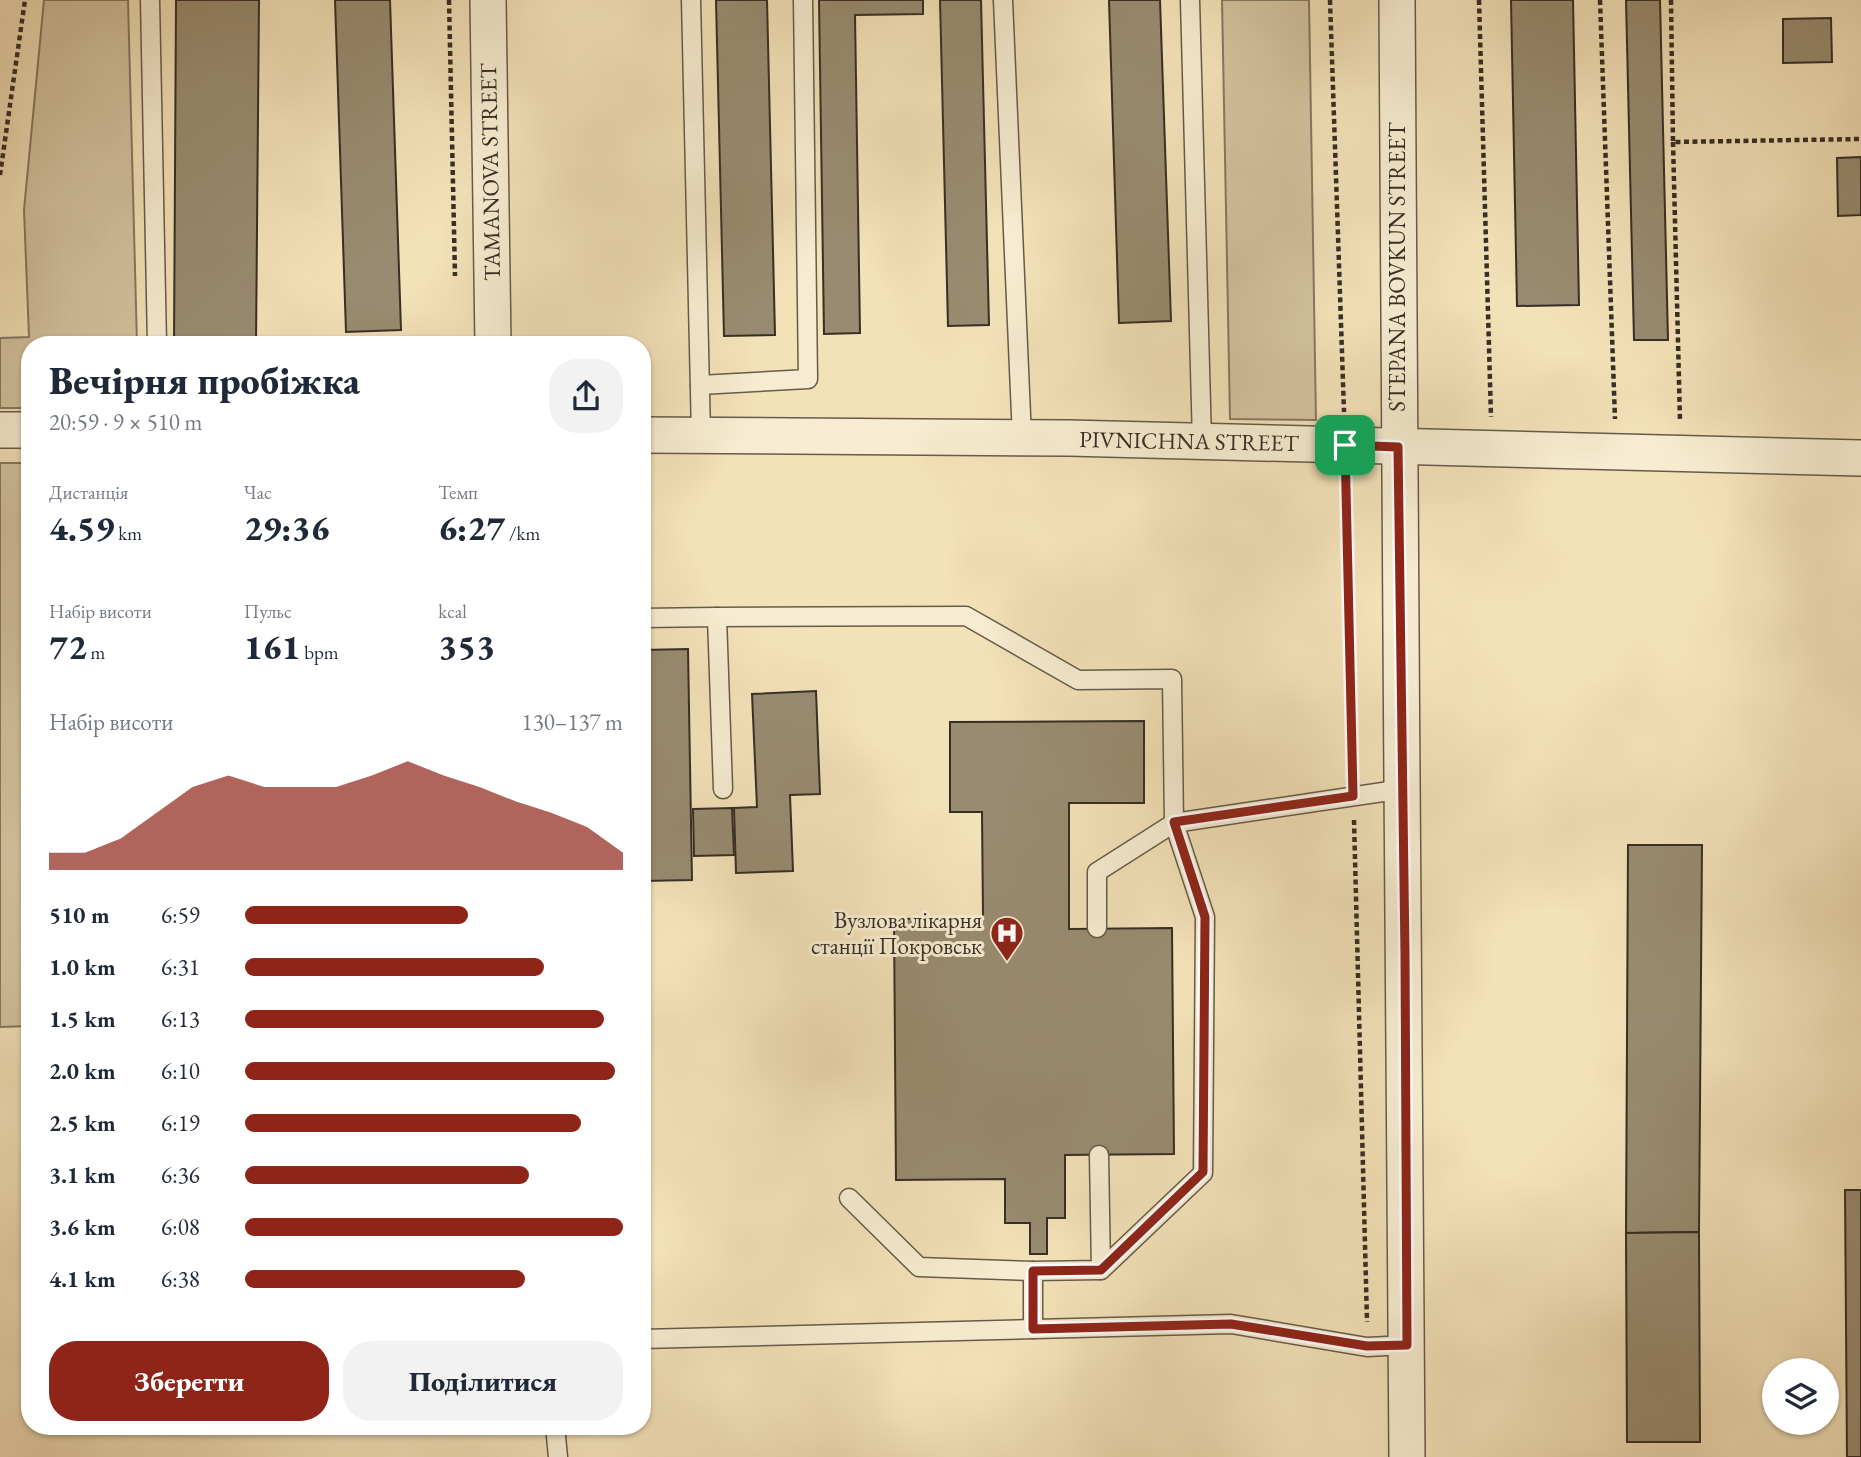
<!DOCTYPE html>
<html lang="uk">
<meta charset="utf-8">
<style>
body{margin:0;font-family:"EB Garamond",serif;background:#f2f2f3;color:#1f2937;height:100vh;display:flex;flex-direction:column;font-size:26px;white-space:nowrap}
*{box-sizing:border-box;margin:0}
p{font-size:23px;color:#747a83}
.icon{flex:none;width:38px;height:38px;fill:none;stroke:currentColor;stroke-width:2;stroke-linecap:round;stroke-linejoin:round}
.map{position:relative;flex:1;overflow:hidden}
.drawer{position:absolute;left:21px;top:336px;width:630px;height:1099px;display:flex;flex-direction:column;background:#fff;border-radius:28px;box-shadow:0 2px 5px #0004}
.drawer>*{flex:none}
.buttons{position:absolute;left:1762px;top:1358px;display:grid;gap:14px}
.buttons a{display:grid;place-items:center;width:77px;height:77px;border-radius:50%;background:#fff;box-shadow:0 2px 5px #0004;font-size:35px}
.pin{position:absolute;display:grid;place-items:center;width:60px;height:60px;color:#fff;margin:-30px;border-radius:14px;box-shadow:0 4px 10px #0006}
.round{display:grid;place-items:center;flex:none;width:74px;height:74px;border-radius:28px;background:#f2f2f3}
.headline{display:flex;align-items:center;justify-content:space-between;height:119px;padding:0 28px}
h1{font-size:38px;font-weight:800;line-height:52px}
.figures{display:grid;grid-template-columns:repeat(3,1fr);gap:10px;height:119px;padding:7px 28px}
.figures div{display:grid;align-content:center}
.figures b{font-size:35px;font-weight:800}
.figures small{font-size:19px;font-weight:400}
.figures p{font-size:19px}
.chart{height:196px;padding:14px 28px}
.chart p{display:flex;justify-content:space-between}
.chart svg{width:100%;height:126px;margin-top:7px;fill:#8f2418;opacity:.7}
.button{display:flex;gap:14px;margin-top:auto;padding:14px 28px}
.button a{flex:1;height:80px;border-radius:28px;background:#8f2418;color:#fff;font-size:28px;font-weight:800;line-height:80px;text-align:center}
.button a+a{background:#f2f2f3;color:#1f2937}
ul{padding:0 28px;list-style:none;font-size:23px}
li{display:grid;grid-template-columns:112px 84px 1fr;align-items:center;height:52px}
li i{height:18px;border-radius:9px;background:#8f2418}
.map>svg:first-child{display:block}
</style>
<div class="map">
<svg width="1861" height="1457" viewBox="0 0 1861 1457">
<rect width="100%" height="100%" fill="#f3e1b8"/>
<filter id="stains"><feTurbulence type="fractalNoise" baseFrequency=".00286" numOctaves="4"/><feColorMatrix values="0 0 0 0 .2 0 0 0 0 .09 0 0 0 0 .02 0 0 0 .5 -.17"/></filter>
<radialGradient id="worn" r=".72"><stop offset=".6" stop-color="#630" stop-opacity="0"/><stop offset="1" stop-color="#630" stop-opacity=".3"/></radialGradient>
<g fill="#d3c39f" stroke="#857862" stroke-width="2">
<polygon points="44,0 128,0 137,345 30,345 30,408 0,408 0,338 29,337 24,210"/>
<polygon points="1222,0 1309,0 1316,420 1230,419"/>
<polygon points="0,463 30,463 30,1026 0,1027"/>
</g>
<g fill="#998b71" stroke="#372e25" stroke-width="2">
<polygon points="176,0 259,0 256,345 174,345"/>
<polygon points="335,0 390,0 401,330 346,332"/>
<polygon points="716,0 767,0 775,335 724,336"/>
<polygon points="819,0 923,0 923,14 855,15 860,333 824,334"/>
<polygon points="940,0 981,0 989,325 948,326"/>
<polygon points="1109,0 1160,0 1171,321 1119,323"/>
<polygon points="1511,0 1573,0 1579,305 1517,306"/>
<polygon points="1626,0 1660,0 1668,340 1634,340"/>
<polygon points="1831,18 1832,62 1783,63 1783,19"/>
<polygon points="1861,157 1861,215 1838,216 1837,158"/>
<polygon points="688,649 692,880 642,881 642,650"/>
<polygon points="816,691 820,794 790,795 793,871 736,873 734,808 757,807 752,694"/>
<polygon points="1144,721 1144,803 1069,803 1069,929 1172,928 1174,1154 1065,1155 1065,1218 1047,1218 1047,1254 1030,1254 1030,1223 1005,1223 1005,1179 896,1180 894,919 983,918 982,812 950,812 950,722"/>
<polygon points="732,808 734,855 694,856 693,809"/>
<polygon points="1628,845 1702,845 1699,1232 1626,1233"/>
<polygon points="1845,1190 1861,1190 1861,1457 1847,1457"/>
<polygon points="1699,1232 1700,1442 1627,1442 1626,1233"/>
</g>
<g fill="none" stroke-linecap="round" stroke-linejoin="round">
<defs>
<g id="service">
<polyline points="150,0 157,345"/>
<polyline points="691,0 701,435"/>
<polyline points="1003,0 1022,438"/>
<polyline points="1190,0 1202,442"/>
<polyline points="700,385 808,379 803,0"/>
<polyline points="717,617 966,616 1078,680 1172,679 1174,823 1097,872 1097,928"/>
<polyline points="642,618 717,617 723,789"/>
<polyline points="849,1198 919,1267 1033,1271"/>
<polyline points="1101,1270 1203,1173 1205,917 1174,823 1403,789"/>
<polyline points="1033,1329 1033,1271 1101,1270 1099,1155"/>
<polyline points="642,1339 1231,1324 1367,1347 1407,1345"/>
<polyline points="555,1426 558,1457"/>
</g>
<g id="minor">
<polyline points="488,0 493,345"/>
<path d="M1397,0C1398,486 1405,971 1407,1457"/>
<polyline points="0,430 30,430"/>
<polyline points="642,435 1069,438 1861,458"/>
</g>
</defs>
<use href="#service" stroke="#665b4a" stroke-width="21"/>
<use href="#minor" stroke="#665b4a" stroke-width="38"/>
<g stroke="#372e25" stroke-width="4.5" stroke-dasharray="5 3.5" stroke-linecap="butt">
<polyline points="449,0 455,276"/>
<polyline points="1330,0 1344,412"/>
<polyline points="1479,0 1491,417"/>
<polyline points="1600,0 1615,419"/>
<polyline points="1671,0 1673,142 1861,139"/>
<polyline points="1673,142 1680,421"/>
<polyline points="0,175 25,0"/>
<polyline points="1345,477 1352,772"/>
<polyline points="1354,820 1367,1322"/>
</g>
<use href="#service" stroke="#f7ecd1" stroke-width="18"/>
<use href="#minor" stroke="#f7ecd1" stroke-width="35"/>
</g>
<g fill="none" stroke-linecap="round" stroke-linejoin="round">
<defs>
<polygon id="route" points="1345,445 1398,447 1405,954 1407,1345 1367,1346 1231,1324 1033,1329 1033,1271 1101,1270 1203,1172 1205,917 1174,822 1353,796"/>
</defs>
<use href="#route" stroke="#fff" stroke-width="14"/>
<use href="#route" stroke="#8f2418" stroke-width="9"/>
</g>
<defs>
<symbol id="hospital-pin" viewBox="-11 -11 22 30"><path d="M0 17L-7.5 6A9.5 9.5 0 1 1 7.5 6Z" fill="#8f2418" stroke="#f7ecd1"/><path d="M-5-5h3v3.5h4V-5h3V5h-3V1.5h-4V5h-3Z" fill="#fff"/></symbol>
</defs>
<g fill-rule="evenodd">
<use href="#hospital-pin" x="988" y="914" width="38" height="52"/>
</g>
<g text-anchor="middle" stroke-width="6" stroke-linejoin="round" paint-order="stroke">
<g font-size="23" fill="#372e25" stroke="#f7ecd1">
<text transform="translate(490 172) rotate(-91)" y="8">TAMANOVA STREET</text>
<text transform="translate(1397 267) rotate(-90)" y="8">STEPANA BOVKUN STREET</text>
<text transform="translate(1189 441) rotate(1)" y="8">PIVNICHNA STREET</text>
</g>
<g font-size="23" fill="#372e25" stroke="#f7ecd1" text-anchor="end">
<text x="982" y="928">Вузлова лікарня<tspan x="982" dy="26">станції Покровськ</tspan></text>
</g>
</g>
<rect width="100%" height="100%" filter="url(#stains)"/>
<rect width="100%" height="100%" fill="url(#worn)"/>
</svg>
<div class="buttons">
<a><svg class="icon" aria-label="layers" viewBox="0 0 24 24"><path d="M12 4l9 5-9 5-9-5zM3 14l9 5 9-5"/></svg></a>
</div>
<div class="pin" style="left:1345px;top:445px;background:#1e9e55"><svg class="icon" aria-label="arrive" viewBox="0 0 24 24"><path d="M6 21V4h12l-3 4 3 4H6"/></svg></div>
<section class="drawer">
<div class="headline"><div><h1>Вечірня пробіжка</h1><p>20:59 · 9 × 510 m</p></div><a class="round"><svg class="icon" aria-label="share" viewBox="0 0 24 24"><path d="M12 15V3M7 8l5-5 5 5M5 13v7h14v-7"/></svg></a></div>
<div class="figures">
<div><p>Дистанція</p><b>4.59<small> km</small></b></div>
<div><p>Час</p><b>29:36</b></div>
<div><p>Темп</p><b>6:27<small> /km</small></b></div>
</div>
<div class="figures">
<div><p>Набір висоти</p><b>72<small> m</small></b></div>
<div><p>Пульс</p><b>161<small> bpm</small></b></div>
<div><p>kcal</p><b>353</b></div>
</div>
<div class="chart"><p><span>Набір висоти</span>130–137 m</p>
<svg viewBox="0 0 160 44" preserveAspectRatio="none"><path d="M0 44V38L10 38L20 33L30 24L40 15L50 11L60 15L70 15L80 15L90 11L100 6L110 11L120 15L130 20L140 24L150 29L160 38V44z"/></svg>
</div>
<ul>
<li><b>510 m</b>6:59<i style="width:59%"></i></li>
<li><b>1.0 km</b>6:31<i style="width:79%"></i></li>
<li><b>1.5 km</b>6:13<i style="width:95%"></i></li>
<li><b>2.0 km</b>6:10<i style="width:98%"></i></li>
<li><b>2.5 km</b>6:19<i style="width:89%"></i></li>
<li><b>3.1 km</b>6:36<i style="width:75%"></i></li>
<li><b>3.6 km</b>6:08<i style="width:100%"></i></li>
<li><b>4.1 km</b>6:38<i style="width:74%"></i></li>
</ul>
<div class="button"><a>Зберегти</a><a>Поділитися</a></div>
</section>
</div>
